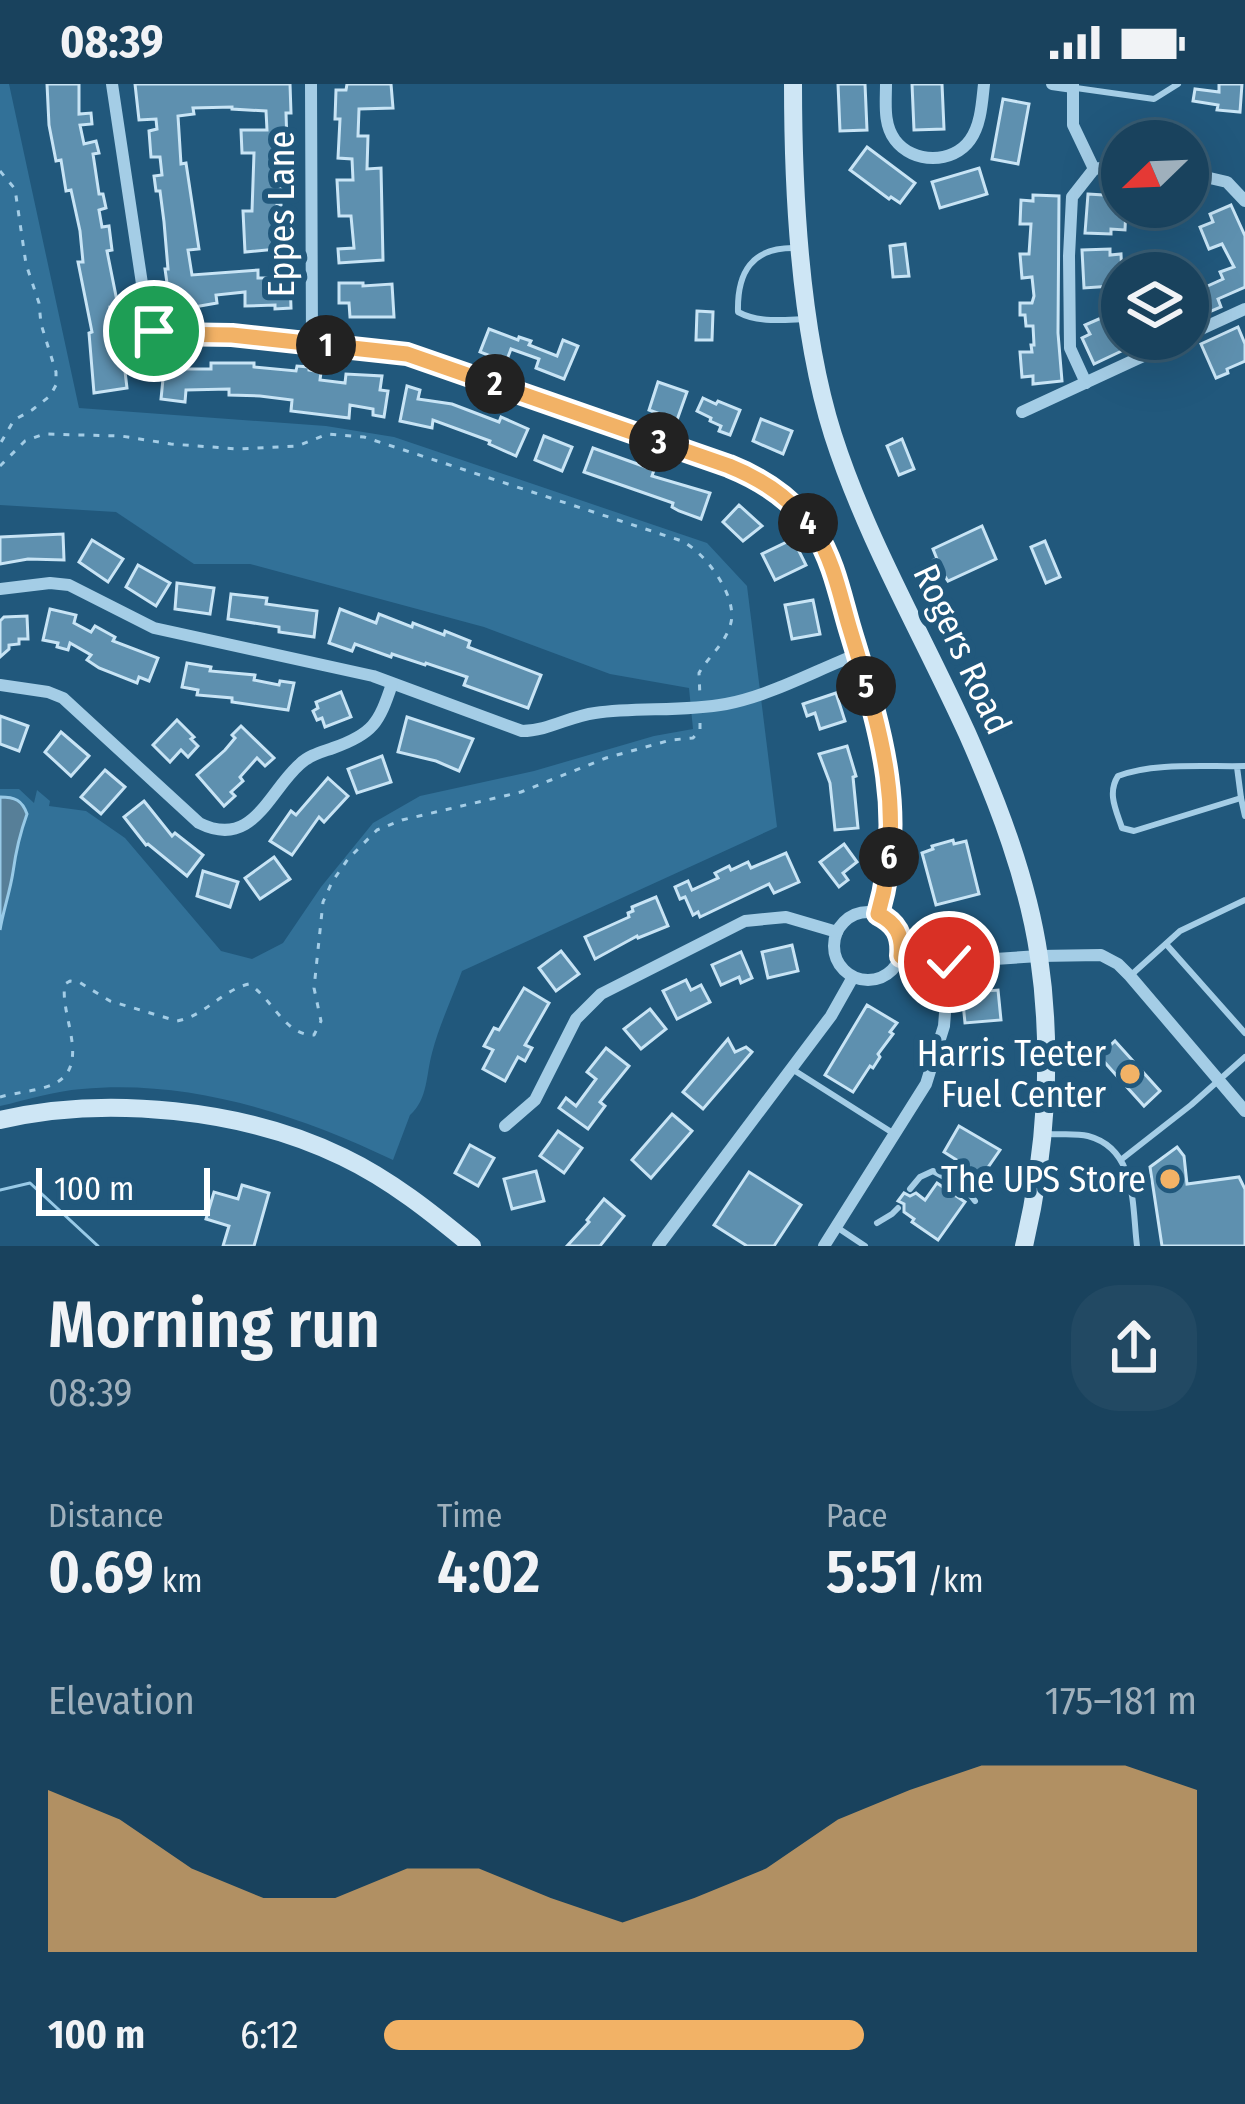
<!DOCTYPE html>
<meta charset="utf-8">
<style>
body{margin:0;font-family:"Fira Sans Condensed",sans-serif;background:#224963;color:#f1f3f6;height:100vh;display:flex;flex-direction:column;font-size:45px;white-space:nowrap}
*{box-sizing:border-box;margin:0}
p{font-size:39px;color:#9fb0bc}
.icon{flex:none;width:66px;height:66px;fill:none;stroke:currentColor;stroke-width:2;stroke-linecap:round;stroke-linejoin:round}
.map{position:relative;height:1162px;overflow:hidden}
.details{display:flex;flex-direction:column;background:#19425d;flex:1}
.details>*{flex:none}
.needle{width:78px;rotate:247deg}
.buttons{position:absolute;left:1101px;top:36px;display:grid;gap:24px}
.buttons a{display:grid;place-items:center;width:108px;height:108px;border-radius:50%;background:#19425d;box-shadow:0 12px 48px #0002,0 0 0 3px #375b72;font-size:60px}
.scale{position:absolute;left:36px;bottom:30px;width:174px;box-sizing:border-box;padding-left:12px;border:6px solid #fff;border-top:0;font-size:33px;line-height:42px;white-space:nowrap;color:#fff;-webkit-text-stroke:9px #21587c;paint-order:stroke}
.pin{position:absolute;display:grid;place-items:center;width:102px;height:102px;color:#fff;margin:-51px;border:6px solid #fff;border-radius:50%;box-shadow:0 3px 12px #0007}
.km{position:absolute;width:60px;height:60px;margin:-30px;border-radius:50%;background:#222;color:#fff;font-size:33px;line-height:60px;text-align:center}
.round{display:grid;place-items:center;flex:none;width:126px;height:126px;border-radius:48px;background:#224963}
.summary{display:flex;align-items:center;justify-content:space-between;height:204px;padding:0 48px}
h1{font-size:66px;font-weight:600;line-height:90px}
.stats{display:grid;grid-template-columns:repeat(3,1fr);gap:18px;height:204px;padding:12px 48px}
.stats div{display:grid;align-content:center}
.stats b{font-size:60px;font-weight:600}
.stats small{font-size:33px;font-weight:400}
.stats p{font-size:33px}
.chart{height:336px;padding:24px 48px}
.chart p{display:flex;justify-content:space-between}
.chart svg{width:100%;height:216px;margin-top:12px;fill:#f2b266;opacity:.7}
ul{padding:0 48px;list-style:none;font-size:39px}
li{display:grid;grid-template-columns:192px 144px 1fr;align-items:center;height:90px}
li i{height:30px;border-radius:15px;background:#f2b266}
.status{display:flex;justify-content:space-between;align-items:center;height:84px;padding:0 60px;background:#19425d;direction:ltr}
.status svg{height:33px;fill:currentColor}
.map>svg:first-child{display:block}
</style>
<div class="status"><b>08:39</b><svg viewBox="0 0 49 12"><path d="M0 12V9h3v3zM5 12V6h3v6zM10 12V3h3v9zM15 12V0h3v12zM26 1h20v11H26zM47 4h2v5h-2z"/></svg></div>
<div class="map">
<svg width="1245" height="1162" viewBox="0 0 1245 1162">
<rect width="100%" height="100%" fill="#21587c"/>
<path fill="#327198" d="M0,0H9L79,324L326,342L394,353L707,459L747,502L777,743L462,887C452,914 439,942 432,969C426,991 428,1015 410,1031L393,1076C296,1030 190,995 82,1005C54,1007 27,1016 0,1022V705H19L34,719L37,706L50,717L49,722L86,727L125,754L221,867L252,875L283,859L321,803L373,739L420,712L534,687L654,652L693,645L689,604L610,590L484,543L250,480H194L116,428L0,421Z"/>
<path fill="#577f98" stroke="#98cae7" stroke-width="3" d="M0,713C15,713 22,716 27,730C19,752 16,766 13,788C10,808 3,827 0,846Z"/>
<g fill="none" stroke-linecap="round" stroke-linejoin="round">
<polyline stroke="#98cae7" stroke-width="3" points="0,1106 30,1099 98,1162"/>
</g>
<g fill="#5e90af" stroke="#c8e4f5" stroke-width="3">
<polygon points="47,0 79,0 79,30 91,29 92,40 80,41 84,60 96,57 99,69 93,70 99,110 103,110 106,124 99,126 102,143 109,142 112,166 107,167 118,222 110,223 115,246 120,245 127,304 94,309 89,249 92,248 78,178 83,178 80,147 71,106 66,107 61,76 56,77 49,41"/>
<polygon points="135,0 290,0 291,29 286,29 287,59 273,59 274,78 286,78 286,102 281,102 281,121 277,121 277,136 273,136 274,155 287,154 288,164 245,168 243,127 252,127 254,69 242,69 241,46 267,46 266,27 232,25 232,23 193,24 194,30 178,32 181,80 186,79 199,165 188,166 192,191 258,186 258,194 290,194 291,224 275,225 275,221 245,222 245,208 216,211 217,219 183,225 181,211 169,213 165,185 168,185 164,138 160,107 156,107 154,92 162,91 160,73 151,73 149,47 157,45 156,35 139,36"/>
<polygon points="347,0 391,0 393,24 359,25 358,52 368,52 367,85 381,84 383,176 339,179 338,165 354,164 351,132 339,132 337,96 353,96 352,75 338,74 340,35 335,35 336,6 346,6"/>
<polygon points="838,0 865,0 867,46 840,47"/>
<polygon points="912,0 942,0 944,45 914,46"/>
<polygon points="1219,0 1242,0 1240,28 1217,26 1218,21 1193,17 1195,5 1219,8"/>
<polygon points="1003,15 1029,20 1018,80 992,75"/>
<polygon points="867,63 915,99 900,119 891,113 889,115 850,86"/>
<polygon points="979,84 987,110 940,124 932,98"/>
<polygon points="1088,110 1119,112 1118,122 1126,123 1125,146 1111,145 1111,150 1085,149"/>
<polygon points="1033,111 1059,112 1058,249 1062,297 1033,300 1033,292 1022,293 1020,268 1032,268 1031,261 1034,261 1033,242 1026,242 1025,231 1020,231 1020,219 1032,219 1034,212 1032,193 1022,194 1020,170 1029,170 1031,140 1020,140 1021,116 1033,117"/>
<polygon points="1231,121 1245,152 1245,203 1218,215 1221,223 1188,237 1188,195 1197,191 1203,204 1223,195 1220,188 1234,183 1222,160 1209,165 1200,143 1213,138 1210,130"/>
<polygon points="905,160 909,192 893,193 890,162"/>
<polygon points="1110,165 1110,171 1121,170 1122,195 1112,196 1112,202 1084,204 1082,166"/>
<polygon points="339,199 363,199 363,202 392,200 394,233 350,233 349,219 339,219"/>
<polygon points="697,227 713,228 712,256 696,256"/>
<polygon points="1108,231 1112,240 1119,237 1122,255 1147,255 1094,280 1082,254 1090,250 1085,241"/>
<polygon points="1238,243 1245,260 1245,277 1227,285 1228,289 1216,294 1201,260"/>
<polygon points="489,245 518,256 519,253 531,257 529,261 557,272 563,256 578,262 564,295 536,284 539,275 511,265 506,278 480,268"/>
<polygon points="211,279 254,279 254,283 296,287 297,282 309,283 309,286 321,288 320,296 345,299 346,290 382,292 380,306 388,307 384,333 373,331 373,325 350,321 349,334 291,327 292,316 260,312 229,311 229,305 186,306 185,318 161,315 164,285 211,285"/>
<polygon points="658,298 687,308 677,336 649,326"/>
<polygon points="407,302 420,306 418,315 452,320 499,338 501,333 528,345 516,372 489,360 490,357 433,336 432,344 400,337"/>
<polygon points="703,314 716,320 718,317 740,326 730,351 719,347 721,342 710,337 711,334 697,327"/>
<polygon points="761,335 792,347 783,370 753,357"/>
<polygon points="544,352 572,363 562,387 535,376"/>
<polygon points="902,355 914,385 899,391 887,362"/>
<polygon points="593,364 654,386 652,392 710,409 701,435 679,427 672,423 673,419 584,388"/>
<polygon points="739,421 762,442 743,457 723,438"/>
<polygon points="982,442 996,475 948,497 934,476 937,475 933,465"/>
<polygon points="63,450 64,476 28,475 0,480 0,453"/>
<polygon points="793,455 806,481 775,496 762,470"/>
<polygon points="92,456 123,475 108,498 79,478"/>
<polygon points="1045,457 1060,493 1046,499 1031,463"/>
<polygon points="138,481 170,499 156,522 126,503"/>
<polygon points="177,499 214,504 210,530 175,525"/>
<polygon points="231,510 267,514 266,520 317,527 314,553 279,548 279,543 228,535"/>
<polygon points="813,516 820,550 792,555 785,521"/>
<polygon points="50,525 76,531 74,539 91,548 95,542 115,553 113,557 158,574 149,597 139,593 137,599 99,584 87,576 91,571 70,559 68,566 57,563 58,559 43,556"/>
<polygon points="340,525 376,539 379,530 412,543 413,539 444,551 445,547 470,557 468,563 541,591 528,624 464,601 467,593 426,579 425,581 392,570 391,573 355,560 352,567 329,559"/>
<polygon points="27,532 28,555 19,555 19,560 9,561 9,565 0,573 0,537 4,533"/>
<polygon points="187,579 211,583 210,587 255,591 254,596 279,601 280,597 294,599 288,626 232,618 232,614 197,611 198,606 182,603"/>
<polygon points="341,608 351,633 325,643 322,634 317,636 313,627 318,624 316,618"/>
<polygon points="836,609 845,637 820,645 815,629 807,632 803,620"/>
<polygon points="0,632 28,642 19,667 0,660"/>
<polygon points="407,633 473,655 459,687 436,677 398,668"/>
<polygon points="177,636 194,653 191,655 198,662 188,673 181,666 170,678 153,661"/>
<polygon points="241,642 274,674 265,682 257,674 240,693 243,697 231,708 235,712 224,722 197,691 225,666 235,654 232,651"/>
<polygon points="61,648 89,672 71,692 45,668"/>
<polygon points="847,662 856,692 853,693 858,744 835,746 830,699 819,670"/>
<polygon points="382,672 391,698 357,709 348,685"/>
<polygon points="105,686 125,703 101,730 81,713"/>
<polygon points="328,694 348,712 324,738 319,733 292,771 270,757 291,727 296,731"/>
<polygon points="144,717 172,752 175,749 203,771 187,792 148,760 146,761 124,733"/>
<polygon points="953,756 954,760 966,757 979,810 936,821 922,769 933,765 932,762"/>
<polygon points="844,760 857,778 843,789 848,796 839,803 820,778"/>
<polygon points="786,769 799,798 774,809 769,800 700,833 698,828 693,831 685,813 680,815 675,803 688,797 692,806 718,794 715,789 729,782 731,786 748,778 751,784"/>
<polygon points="274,773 290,795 260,815 245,794"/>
<polygon points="203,787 238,798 230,823 197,812"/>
<polygon points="656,813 668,842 638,854 637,852 595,875 585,853 629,833 628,829 633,827 632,823"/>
<polygon points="792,861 798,887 768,894 762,868"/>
<polygon points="561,867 579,890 556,907 539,884"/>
<polygon points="741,868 752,894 741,899 739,893 721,901 712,881"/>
<polygon points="686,896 691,906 701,901 710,918 677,935 663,907"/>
<polygon points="524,904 549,919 525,961 532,964 525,977 518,973 505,997 483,985 493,966 484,962 494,944 499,946"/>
<polygon points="998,906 1001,936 965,939 962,909"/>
<polygon points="867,921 897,939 890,948 893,950 878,970 880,973 873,984 870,982 853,1008 825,991"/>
<polygon points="650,925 666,945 641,965 624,945"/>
<polygon points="728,955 735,968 746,963 752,968 703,1025 683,1008"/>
<polygon points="1115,957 1160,1007 1144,1022 1099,972"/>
<polygon points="606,964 629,982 600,1018 605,1022 588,1045 559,1024 566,1014 576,1022 596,995 587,988"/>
<polygon points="672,1030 692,1047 651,1094 632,1076"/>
<polygon points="959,1042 1000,1066 982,1092 944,1068"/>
<polygon points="558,1047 582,1064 564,1089 540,1072"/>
<polygon points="470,1061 494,1074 478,1102 455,1089"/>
<polygon points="1177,1063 1184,1072 1187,1100 1239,1093 1245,1105 1245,1162 1162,1162 1150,1083"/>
<polygon points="536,1087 544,1117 512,1125 504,1095"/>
<polygon points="749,1088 801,1121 774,1162 747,1162 714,1141"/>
<polygon points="937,1099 965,1118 938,1156 912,1138 914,1135 904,1128 904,1120 898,1117 904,1109 910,1112 916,1109 925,1116"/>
<polygon points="242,1101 269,1109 254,1162 223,1162 229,1142 206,1135 214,1108 238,1115"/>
<polygon points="604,1115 624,1132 600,1162 567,1162 589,1138 587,1136"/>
</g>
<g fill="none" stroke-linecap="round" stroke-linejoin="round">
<g stroke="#a4cde6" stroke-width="3" stroke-dasharray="6 9" stroke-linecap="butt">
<polyline points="0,87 15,105 26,180 39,219 41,240 56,288 56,301 50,312 32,326 14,336 0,360"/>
<path d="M0,382L25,357L44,350L121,352L171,360L238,365L297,362L328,350L364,353L682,457C706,469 740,515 730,542C724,561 708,573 699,589L700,614"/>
<path d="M0,1013C17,1008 41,1007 56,999C91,979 59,930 65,900L70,897L79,898L110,917L177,937C205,932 222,906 249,900C272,914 285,952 314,951L321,937L314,904L323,818L332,798L348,775L377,746L402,736L521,708L606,674L671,656L693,654L700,646V635"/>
</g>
<g stroke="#a4cde6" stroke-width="6">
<polyline points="1076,4 1154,15 1178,0"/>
<path d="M793,164C752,164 737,188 738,228C758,239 782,236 804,235"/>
<path d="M1237,683L1241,714L1134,747L1122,744C1116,726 1107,709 1118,692C1153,678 1207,683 1245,682"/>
<polyline points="1241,714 1245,732"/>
<polyline points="1166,860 1245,949"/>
<polyline points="1130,892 1180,847 1245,816"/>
<polyline points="792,985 896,1051"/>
<path d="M1048,1050C1061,1051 1076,1049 1088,1052C1137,1065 1132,1122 1137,1162"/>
<polyline points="1122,1075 1191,1021 1245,973"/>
<polyline points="910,1105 920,1093 933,1087 965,1104 975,1117"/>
<polyline points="877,1139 892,1130 898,1124"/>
<polyline points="838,1144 865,1162"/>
</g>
<g stroke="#a4cde6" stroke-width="12">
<path d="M112,0L147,233L154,247L166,250L232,251L407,270L746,389C787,411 815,440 832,484C866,598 913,710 877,830"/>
<polyline points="311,0 312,259"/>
<path d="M886,0C886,19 883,40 895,56C913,80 953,80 970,56C981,41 982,18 984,0"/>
<polyline points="1052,0 1073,3"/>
<polyline points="1073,0 1073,41 1094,85"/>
<polyline points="1188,89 1227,98 1245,117"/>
<polyline points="1188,251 1245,225"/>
<polyline points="1086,299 1070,264 1069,172 1072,113 1094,85 1122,81"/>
<polyline points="1022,328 1180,255"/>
<path d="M0,505L50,499L69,501L154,544L373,592L522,647C548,647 570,632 595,629C638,623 683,628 726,620C772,611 814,587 858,570"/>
<path d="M0,601L48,608L63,614L199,739C253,766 268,708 300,680C309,671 322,668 333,664C373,650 379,639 392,600"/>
<circle cx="868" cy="862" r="34"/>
<polyline points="901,872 949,878 1039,872 1101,871 1118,880 1130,892 1245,1027"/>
<polyline points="505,1042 535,1016 576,935 601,910 745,837 786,833 837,848"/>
<polyline points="658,1162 831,932 853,893"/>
<polyline points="824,1162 926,1000 944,942 949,878"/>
</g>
<g stroke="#cee6f5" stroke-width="18">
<path d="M793,0C793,109 800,247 833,351C866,454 922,550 967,649C998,719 1028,797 1039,873C1053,968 1046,1069 1024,1162"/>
<path d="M0,1036C106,1011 245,1025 343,1073C391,1096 432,1129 472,1162"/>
</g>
</g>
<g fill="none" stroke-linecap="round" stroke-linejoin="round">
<defs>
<path id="route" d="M154,247L166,250L232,251L407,270L729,382C764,396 794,416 815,448C833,476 840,511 849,542C879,642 908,726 878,830C896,839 903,851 901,872L949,878"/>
</defs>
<use href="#route" stroke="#fff" stroke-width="24"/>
<use href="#route" stroke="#f2b266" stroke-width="15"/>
</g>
<g fill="#f2b266" stroke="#21587c" stroke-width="4.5">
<circle cx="1130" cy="990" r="12"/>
<circle cx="1170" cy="1095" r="12"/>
</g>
<g text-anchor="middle" stroke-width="12" stroke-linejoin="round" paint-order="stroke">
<g font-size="36" fill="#fff" stroke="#21587c">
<text transform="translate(281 130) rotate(-90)" y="13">Eppes Lane</text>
<text transform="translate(963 565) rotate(65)" y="13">Rogers Road</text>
</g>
<g font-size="36" fill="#fff" stroke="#21587c" text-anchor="end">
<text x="1106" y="982">Harris Teeter<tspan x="1106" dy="41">Fuel Center</tspan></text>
<text x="1146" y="1108">The UPS Store</text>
</g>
</g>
</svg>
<div class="buttons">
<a><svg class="needle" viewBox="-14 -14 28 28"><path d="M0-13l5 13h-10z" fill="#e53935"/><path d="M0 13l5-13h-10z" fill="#9fb0bc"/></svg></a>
<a><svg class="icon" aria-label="layers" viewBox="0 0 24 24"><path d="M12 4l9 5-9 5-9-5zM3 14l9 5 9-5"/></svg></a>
</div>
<div class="scale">100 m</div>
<div class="pin" style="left:154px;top:247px;background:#1e9e55"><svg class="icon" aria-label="arrive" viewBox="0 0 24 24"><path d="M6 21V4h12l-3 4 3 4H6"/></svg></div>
<div class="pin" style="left:949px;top:878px;background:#d93025"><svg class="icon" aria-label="check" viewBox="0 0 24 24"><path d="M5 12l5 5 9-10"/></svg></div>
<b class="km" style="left:326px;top:261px">1</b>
<b class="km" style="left:495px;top:300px">2</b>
<b class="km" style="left:659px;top:358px">3</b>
<b class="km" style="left:808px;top:439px">4</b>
<b class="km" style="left:866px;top:602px">5</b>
<b class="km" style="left:889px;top:773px">6</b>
</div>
<section class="details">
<div class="summary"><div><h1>Morning run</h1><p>08:39</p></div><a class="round"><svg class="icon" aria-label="share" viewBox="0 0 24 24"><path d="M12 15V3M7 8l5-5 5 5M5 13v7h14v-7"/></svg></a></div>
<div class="stats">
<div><p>Distance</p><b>0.69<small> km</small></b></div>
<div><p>Time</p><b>4:02</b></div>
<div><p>Pace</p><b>5:51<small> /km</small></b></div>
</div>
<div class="chart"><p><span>Elevation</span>175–181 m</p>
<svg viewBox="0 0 160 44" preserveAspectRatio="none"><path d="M0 44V11L10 17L20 27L30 33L40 33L50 27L60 27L70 33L80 38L90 33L100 27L110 17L120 11L130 6L140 6L150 6L160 11V44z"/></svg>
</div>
<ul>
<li><b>100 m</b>6:12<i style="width:59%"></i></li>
</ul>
</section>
